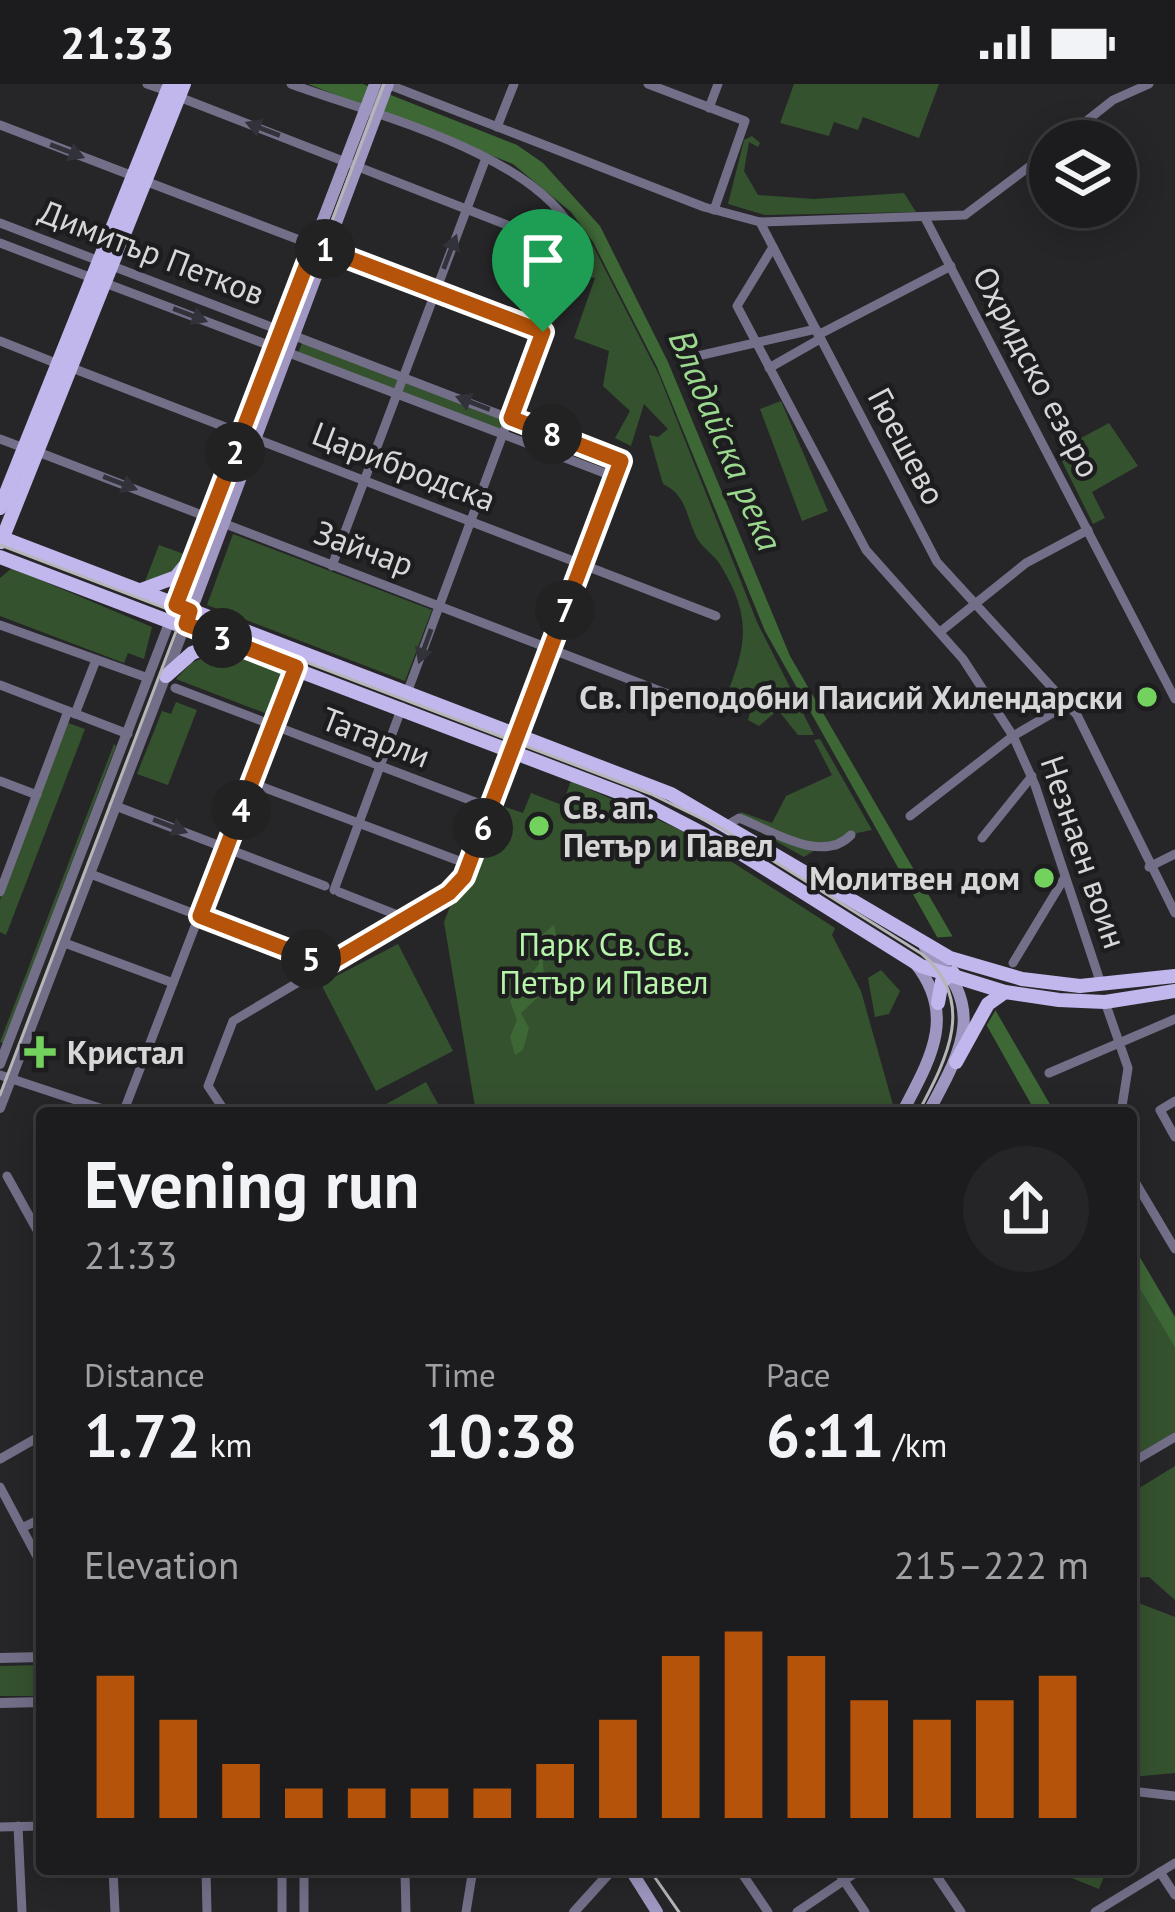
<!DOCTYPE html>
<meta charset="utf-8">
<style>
body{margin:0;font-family:"PT Sans",sans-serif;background:#252527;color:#f1f3f6;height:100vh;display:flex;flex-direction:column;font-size:45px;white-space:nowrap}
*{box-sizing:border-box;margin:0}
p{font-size:39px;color:#a0a1a4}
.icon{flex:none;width:66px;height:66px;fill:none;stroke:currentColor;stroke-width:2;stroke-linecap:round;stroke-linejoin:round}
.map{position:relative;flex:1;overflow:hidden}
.drawer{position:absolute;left:36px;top:1023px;width:1101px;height:768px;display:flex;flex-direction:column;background:#1c1c1e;border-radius:12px;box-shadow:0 6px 30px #0003,0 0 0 3px #3a3a3c}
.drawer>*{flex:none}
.tools{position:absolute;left:1029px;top:36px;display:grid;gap:24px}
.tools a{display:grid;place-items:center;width:108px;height:108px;border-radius:50%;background:#1c1c1e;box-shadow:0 6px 30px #0003,0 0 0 3px #3a3a3c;font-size:60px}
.pin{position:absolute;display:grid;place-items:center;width:102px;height:102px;color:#fff;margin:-123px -51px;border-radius:50% 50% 50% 0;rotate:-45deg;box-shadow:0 0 12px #0007}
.pin .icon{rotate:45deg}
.km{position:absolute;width:60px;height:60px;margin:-30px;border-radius:50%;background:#222;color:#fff;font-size:33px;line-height:60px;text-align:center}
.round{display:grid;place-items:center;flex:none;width:126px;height:126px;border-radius:63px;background:#252527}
.summary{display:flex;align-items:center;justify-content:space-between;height:204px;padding:0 48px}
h1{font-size:66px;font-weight:700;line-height:90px}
.metrics{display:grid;grid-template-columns:repeat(3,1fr);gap:18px;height:204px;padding:12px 48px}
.metrics div{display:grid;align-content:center}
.metrics b{font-size:60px;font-weight:700}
.metrics small{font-size:33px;font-weight:400}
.metrics p{font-size:33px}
.chart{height:336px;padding:24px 48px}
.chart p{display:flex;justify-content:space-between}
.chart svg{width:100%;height:216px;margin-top:12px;stroke:#b45309;stroke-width:6}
.status{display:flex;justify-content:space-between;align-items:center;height:84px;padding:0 60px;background:#1c1c1e;direction:ltr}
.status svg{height:33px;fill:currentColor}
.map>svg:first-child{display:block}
</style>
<div class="status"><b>21:33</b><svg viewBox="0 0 49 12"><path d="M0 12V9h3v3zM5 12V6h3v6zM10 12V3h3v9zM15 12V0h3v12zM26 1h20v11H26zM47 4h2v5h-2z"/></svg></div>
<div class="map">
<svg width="1175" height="1828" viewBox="0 0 1175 1828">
<rect width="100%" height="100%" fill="#262628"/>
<g fill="#35522f">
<polygon points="794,0 939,0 919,54 863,33 858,46 834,38 829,52 780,39"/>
<polygon points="752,52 760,59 758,63 749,58 744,87 758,111 814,115 904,109 916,128 765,131 728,120 744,56"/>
<path d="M588,152L659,291L757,538L814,651H798L778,626L759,642L748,636L753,618L728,607C748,558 750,530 721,482C715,471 703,465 697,454C686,433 687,411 663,400L649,351L658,353L668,345L644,320L631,362L615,354L630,327L603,302L609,267L574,254L595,194L569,190Z"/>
<polygon points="304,255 511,334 504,350 297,271"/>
<polygon points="781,317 828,427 802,437 760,325"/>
<polygon points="1109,339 1138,382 1092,408 1105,434 1093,440 1057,367"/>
<polygon points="233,450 432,526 405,597 207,521"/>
<polygon points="159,461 184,470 176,485 144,500"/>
<polygon points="12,484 152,543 144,575 128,569 124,579 0,532 0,494"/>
<polygon points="219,567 284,589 270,631 176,595 191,579"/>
<polygon points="176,618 197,626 168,701 137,690 162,627 171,630"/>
<polygon points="68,639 85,645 6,851 0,848 0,816"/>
<polygon points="820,655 872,746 857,749 837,766 817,765 804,773 737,735 741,728 772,739 786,712 832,691 814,656"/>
<polygon points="114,660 116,662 3,959 0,958"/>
<polygon points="571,697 685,748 835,844 832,851 861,907 893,1021 890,1029 476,1029 444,838 453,815 477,789 502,722 523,729 531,709 562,721"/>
<polygon points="398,860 453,967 376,1007 321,900"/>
<polygon points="881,886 900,907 889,930 875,933 868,894"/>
<polygon points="426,998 443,1029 370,1029"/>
<polygon points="1131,1190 1175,1264 1175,1348 1136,1371 1131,1363 1131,1271 1139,1265 1131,1254"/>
<polygon points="1175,1382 1175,1516 1149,1493 1131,1494 1131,1409"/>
<polygon points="1131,1516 1175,1533 1175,1689 1131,1693"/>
<polygon points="42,1581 42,1612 0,1612 0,1582"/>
<polygon points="1049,1785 1107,1785 1099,1805"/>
</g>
<g fill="#3e6736">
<polygon points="308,0 363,0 517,61 543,79 600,142 668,278 790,572 1055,1029 1036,1029 765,547 657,283 593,158 571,128 513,80"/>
<polygon points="554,841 556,851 542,870 544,892 537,914 521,929 529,944 523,966 515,971 510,953 517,936 510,917 539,880 538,854"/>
<polygon points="1131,1158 1175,1233 1175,1264 1131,1190"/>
</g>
<polygon fill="#262628" points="959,852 998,922 982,949 929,854"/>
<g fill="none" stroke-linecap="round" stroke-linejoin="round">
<g stroke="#736f89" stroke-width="9">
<polyline points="147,0 167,7"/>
<path d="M291,0C371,30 539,70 576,153L407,609"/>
<polyline points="387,0 704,123 760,138 965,131 1050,67"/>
<polyline points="648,0 745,37 714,126"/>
<polyline points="179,13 574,167"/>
<polyline points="709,24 718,0"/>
<polyline points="0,41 133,92"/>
<polyline points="497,43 514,0"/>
<polyline points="1061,57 1113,16 1149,0"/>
<polyline points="145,97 543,249"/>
<polyline points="925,134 1175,615"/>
<polyline points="760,138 937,478 1077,631 1175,829"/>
<polyline points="0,139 621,377 465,793 449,809 233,937 208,1002 226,1029"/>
<polyline points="0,159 615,393"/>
<polyline points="773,163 737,222 866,466 963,575 1013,652 1035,701 1101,900"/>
<polyline points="818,251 951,182"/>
<polyline points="0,257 58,280"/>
<polyline points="680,276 816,245"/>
<polyline points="72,284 716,532"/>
<polyline points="769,284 820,255"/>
<polyline points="0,355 24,364"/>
<polyline points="38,368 673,612"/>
<polyline points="332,482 486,74"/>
<polyline points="0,541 148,594"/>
<polyline points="940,548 1026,479 1088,446"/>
<polyline points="0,601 128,650"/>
<polyline points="175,604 491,724"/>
<polyline points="75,630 96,576"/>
<polyline points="0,697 37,711"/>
<polyline points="252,699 470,781"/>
<polyline points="113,721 325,802"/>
<polyline points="910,732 1013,652 1068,620"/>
<path d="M729,740L739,734C771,746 822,781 851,751"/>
<polyline points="982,754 1032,692"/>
<polyline points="1149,783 1175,770"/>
<polyline points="88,789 327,881"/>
<polyline points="334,806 402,623"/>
<polyline points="0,808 68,627"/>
<polyline points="339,808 405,834"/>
<polyline points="62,858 173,899"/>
<polyline points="1013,879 1065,793"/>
<polyline points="1105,918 1128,984 1121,1029"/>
<polyline points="1049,989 1175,935"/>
<polyline points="0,991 115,1029"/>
<polyline points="1175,1017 1160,1026 1175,1053"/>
<polyline points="123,1029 295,583"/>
<polyline points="1131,1091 1175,1165"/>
<polyline points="7,1092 42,1155"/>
<polyline points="0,1375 42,1351"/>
<polyline points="1131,1379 1175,1353"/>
<polyline points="0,1403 42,1482"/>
<polyline points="22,1444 42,1434"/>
<polyline points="1131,1707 1175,1712"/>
<polyline points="18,1742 22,1828"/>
<polyline points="0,1743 42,1742"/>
<polyline points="113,1785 115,1828"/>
<polyline points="206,1785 207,1828"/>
<polyline points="282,1785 282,1828"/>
<polyline points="304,1785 304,1828"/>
<polyline points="359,1785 405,1789 406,1828"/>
<polyline points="739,1785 768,1828"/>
<polyline points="836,1785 865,1828"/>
<polyline points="932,1785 961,1828"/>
<polyline points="1160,1788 1175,1811"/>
<polyline points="466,1828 473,1785"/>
<polyline points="797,1828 861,1785"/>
<polyline points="1095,1828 1175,1779"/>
</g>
<g stroke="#736f89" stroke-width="10">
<polyline points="0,980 171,534"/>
<polyline points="0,1024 186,540"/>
<polyline points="0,1574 42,1573"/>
<polyline points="0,1619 42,1618"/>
<polyline points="574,1828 613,1785"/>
</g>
<g stroke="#9f97c1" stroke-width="12">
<polyline points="171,534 375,0"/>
<polyline points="186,540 388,0"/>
<path d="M925,863C988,922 963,964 928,1029"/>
<path d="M902,1029C929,977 958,932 915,879"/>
<polyline points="630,1785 657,1828"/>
</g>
<g stroke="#c1b7ed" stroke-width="14">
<polyline points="0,424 170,0"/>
<polyline points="0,453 671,710 950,874 1022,895 1080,902 1175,892"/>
<polyline points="1,458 184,0"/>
<polyline points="0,473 636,715 742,770 921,882 1005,908 1059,916 1105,918 1175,907"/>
<polyline points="141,506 176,493 198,466"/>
<polyline points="166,592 192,569 227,556"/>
<polyline points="938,919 942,897 953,889"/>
<polyline points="956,978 988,920 1005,908"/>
</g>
<g stroke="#b6b6b8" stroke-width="3">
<path d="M0,461L651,710L721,744L922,870C978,918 946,976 918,1029"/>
<polyline points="0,1011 384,0"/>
<polyline points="649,1785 679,1828"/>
</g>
</g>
<defs><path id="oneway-solid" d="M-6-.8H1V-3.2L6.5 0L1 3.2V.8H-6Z" transform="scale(3)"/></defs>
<g fill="#32323a">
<use href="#oneway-solid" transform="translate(263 45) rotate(-159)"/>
<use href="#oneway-solid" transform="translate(67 67) rotate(21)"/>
<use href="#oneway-solid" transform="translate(450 168) rotate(-69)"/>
<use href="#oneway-solid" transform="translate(190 231) rotate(21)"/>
<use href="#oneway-solid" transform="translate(473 319) rotate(-159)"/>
<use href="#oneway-solid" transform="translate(120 399) rotate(21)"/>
<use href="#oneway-solid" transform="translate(425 562) rotate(110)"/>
<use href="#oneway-solid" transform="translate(170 742) rotate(21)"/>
</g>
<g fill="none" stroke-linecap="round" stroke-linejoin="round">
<defs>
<polygon id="route" points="314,161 543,248 511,334 621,377 464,793 449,809 327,881 200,832 296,583 186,540 190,527 176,521"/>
</defs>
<use href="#route" stroke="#fff" stroke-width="24"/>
<use href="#route" stroke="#b45309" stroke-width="15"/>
</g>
<g fill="#72d25d" stroke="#1d1d1f" stroke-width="4.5">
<circle cx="1147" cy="613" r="12"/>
<circle cx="539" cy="742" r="12"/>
<circle cx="1044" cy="794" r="12"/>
<path d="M34 950h12v12h12v12h-12v12h-12v-12h-12v-12h12z"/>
</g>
<g text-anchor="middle" stroke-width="9" stroke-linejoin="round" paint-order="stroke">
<g font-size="33" fill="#d7d7d8" stroke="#1d1d1f">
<text transform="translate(152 168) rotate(21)" y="12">Димитър Петков</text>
<text transform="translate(1037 288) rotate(62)" y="12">Охридско езеро</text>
<text transform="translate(907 362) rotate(62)" y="12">Гюешево</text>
<text transform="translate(404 382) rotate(21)" y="12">Царибродска</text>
<text transform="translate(364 464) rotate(20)" y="12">Зайчар</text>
<text transform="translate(376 653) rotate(21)" y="12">Татарли</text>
<text transform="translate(1084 768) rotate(71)" y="12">Незнаен воин</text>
</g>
<g font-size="33" font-weight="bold" fill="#d7d7d8" stroke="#1d1d1f" text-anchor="end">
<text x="1123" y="625">Св. Преподобни Паисий Хилендарски</text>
<text x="563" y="735" text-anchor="start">Св. ап.<tspan x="563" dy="38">Петър и Павел</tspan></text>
<text x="1020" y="806">Молитвен дом</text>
<text x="67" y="980" text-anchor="start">Кристал</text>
</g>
<g font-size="33" fill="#b6f5a9" stroke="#1d1d1f">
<text x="604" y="872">Парк Св. Св.<tspan x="604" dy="38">Петър и Павел</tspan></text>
</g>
<g font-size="36" font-style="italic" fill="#9bd98e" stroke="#1d1d1f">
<text transform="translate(726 356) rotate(67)" y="13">Владайска река</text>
</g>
</g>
</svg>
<div class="tools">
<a><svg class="icon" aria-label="layers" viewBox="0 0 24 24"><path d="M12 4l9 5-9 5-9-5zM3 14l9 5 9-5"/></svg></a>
</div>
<div class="pin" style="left:543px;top:248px;background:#1e9e55"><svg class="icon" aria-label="arrive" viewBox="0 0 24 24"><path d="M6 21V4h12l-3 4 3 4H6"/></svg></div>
<b class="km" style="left:325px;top:165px">1</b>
<b class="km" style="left:235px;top:368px">2</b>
<b class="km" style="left:222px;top:554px">3</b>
<b class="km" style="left:241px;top:726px">4</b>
<b class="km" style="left:311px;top:875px">5</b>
<b class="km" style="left:483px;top:744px">6</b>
<b class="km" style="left:565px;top:526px">7</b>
<b class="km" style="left:552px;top:350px">8</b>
<section class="drawer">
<div class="summary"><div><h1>Evening run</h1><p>21:33</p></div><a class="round"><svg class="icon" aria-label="share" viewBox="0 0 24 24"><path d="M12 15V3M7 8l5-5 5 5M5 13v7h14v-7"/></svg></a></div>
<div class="metrics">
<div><p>Distance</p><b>1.72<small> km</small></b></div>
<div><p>Time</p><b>10:38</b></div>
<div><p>Pace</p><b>6:11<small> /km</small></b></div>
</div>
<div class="chart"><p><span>Elevation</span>215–222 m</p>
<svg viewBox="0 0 160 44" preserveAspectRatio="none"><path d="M5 44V15M15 44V24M25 44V33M35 44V38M45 44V38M55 44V38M65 44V38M75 44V33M85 44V24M95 44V11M105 44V6M115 44V11M125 44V20M135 44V24M145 44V20M155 44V15"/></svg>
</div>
</section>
</div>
